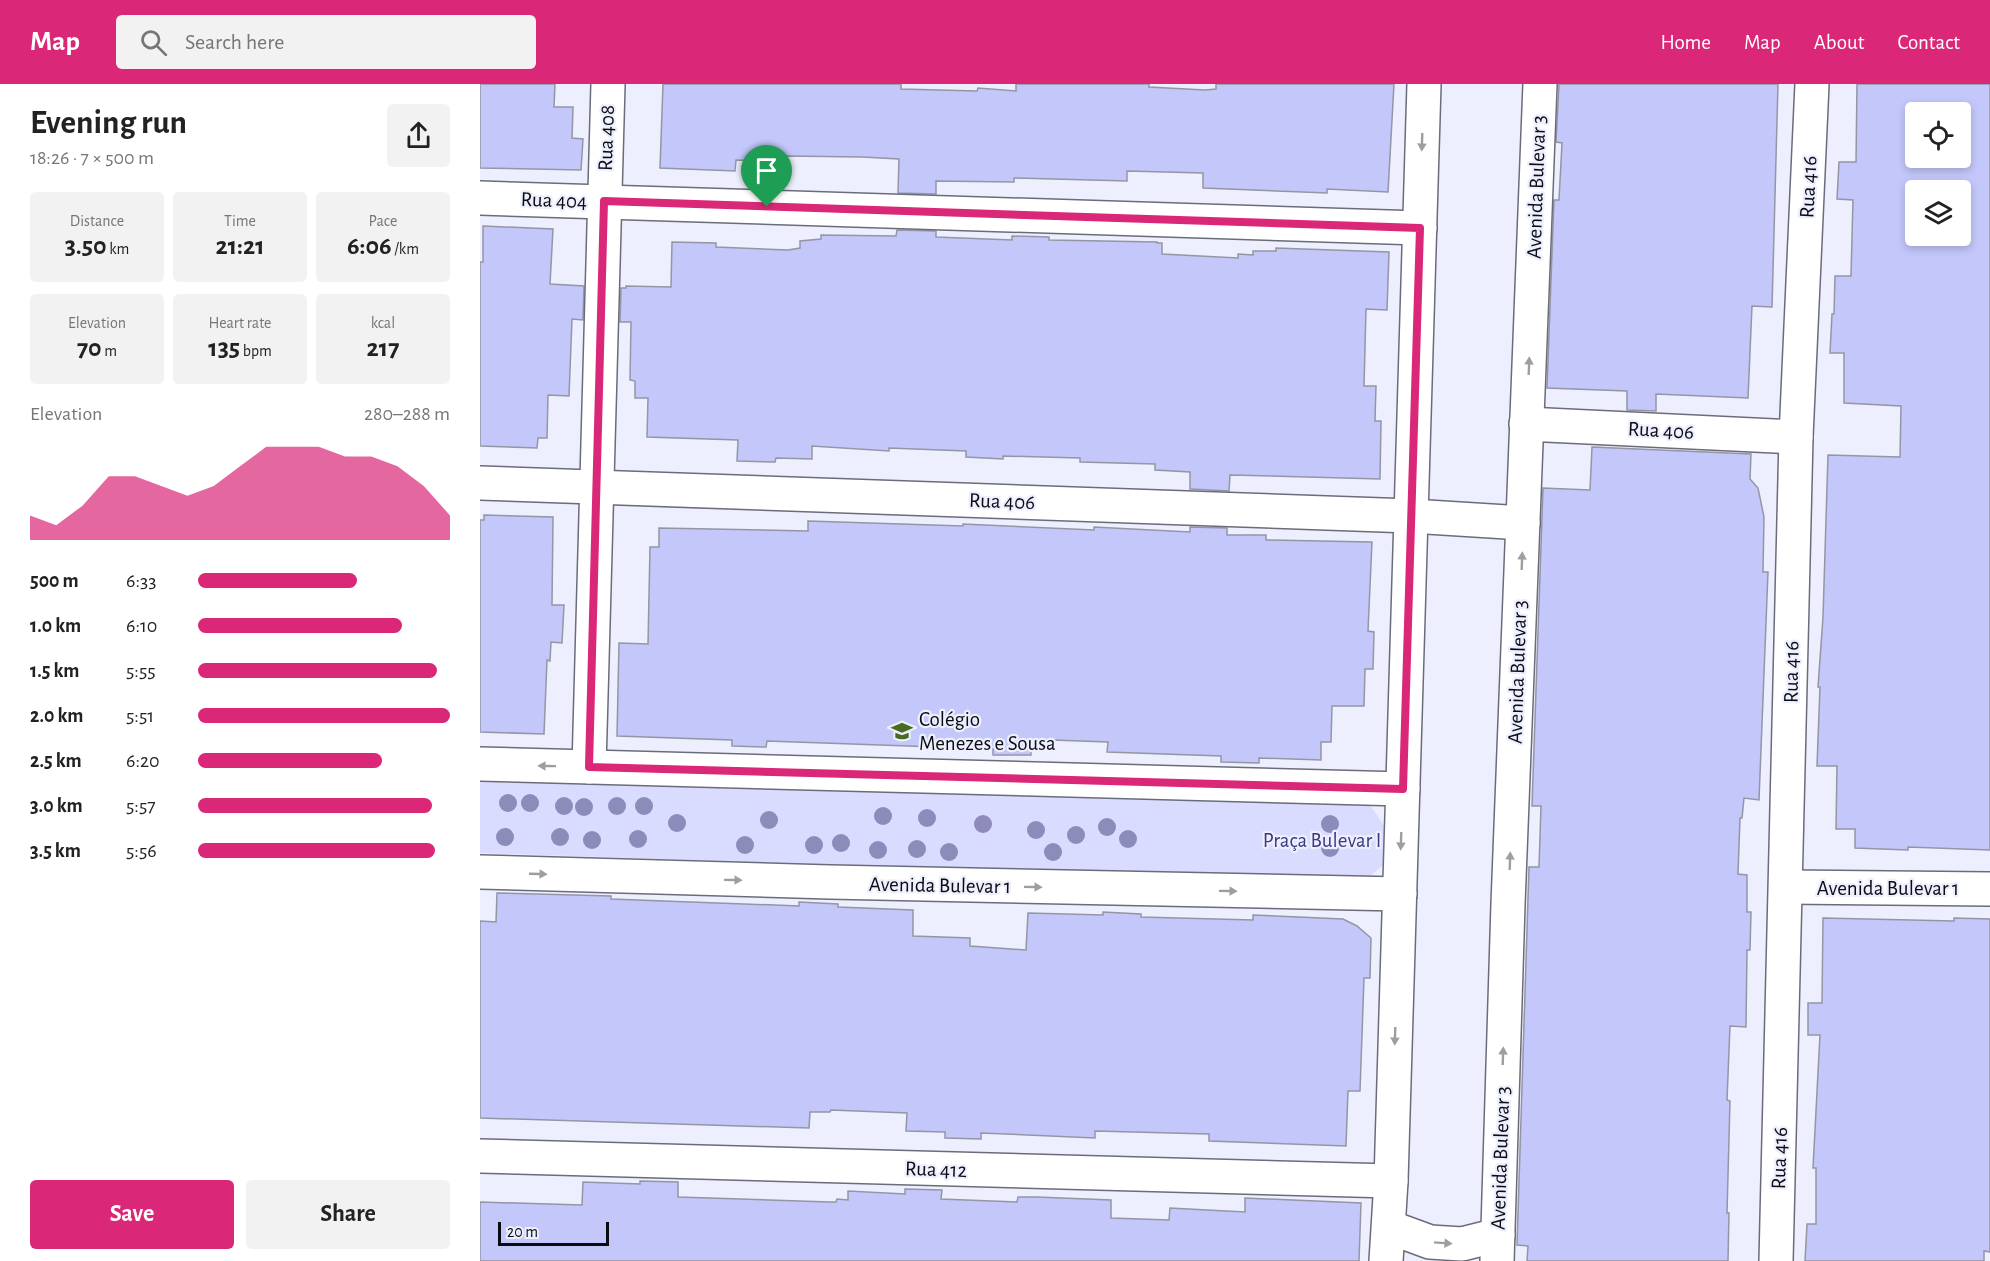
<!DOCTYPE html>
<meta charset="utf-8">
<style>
body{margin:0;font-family:"Alegreya Sans",sans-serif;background:#f2f2f2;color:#222;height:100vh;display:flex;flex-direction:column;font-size:22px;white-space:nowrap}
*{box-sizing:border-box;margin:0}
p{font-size:20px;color:#767676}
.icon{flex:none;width:33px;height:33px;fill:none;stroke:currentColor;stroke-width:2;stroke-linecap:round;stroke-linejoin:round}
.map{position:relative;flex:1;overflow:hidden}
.panel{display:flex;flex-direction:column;background:#fff;width:480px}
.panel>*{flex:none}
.fabs{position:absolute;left:1425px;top:18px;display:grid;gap:12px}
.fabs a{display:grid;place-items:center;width:66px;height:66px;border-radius:6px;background:#fff;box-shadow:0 3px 9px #0003;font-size:30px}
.scale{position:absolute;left:18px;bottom:15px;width:111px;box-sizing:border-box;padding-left:6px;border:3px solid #0b0c11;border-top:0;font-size:16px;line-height:21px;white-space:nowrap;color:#0b0c11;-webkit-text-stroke:4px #edeffe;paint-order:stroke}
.pin{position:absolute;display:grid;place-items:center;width:51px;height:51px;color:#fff;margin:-62px -26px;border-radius:50% 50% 50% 0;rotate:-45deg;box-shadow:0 0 6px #0007}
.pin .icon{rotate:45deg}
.round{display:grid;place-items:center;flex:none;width:63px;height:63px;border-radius:6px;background:#f2f2f2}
.overview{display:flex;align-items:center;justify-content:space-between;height:102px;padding:0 30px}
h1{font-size:33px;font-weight:700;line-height:45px}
.figures{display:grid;grid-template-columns:repeat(3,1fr);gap:9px;height:102px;padding:6px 30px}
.figures div{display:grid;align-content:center;border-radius:6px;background:#f2f2f2;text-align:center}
.figures b{font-size:26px;font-weight:700}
.figures small{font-size:16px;font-weight:400}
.figures p{font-size:16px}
.chart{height:168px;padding:12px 30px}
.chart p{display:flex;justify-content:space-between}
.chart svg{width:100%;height:108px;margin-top:6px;fill:#db2777;opacity:.7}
.cta{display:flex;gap:12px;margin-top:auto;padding:12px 30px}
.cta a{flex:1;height:69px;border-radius:6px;background:#db2777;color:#fff;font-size:24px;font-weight:700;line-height:69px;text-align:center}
.cta a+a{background:#f2f2f2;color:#222}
ul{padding:0 30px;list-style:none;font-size:20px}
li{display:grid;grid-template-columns:96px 72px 1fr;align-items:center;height:45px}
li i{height:15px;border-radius:8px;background:#db2777}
header{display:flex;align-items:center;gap:36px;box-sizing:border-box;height:84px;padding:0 30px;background:#db2777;color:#fff}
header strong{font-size:28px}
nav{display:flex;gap:33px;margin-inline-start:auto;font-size:21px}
.search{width:420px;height:54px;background:#f2f2f2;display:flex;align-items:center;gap:15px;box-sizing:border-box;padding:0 21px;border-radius:6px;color:#767676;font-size:22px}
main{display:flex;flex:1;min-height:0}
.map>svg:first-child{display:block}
</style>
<header>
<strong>Map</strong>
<div class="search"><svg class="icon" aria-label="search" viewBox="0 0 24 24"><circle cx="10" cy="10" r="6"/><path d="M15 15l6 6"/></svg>Search here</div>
<nav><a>Home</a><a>Map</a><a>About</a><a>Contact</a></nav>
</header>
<main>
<section class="panel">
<div class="overview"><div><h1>Evening run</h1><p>18:26 · 7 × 500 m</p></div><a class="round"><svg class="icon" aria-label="share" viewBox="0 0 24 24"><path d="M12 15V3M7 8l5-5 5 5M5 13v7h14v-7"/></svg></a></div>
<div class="figures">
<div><p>Distance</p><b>3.50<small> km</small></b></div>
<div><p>Time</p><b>21:21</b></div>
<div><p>Pace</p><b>6:06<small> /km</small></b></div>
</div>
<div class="figures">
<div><p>Elevation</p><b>70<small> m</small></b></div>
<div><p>Heart rate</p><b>135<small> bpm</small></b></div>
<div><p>kcal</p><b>217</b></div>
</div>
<div class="chart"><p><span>Elevation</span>280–288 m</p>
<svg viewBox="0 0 160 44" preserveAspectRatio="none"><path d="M0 44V34L10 38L20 30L30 18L40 18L50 22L60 26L70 22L80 14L90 6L100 6L110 6L120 10L130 10L140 14L150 22L160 34V44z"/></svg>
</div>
<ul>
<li><b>500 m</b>6:33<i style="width:63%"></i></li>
<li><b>1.0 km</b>6:10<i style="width:81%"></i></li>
<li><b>1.5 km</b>5:55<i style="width:95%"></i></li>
<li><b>2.0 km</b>5:51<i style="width:100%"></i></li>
<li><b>2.5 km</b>6:20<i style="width:73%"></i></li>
<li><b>3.0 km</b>5:57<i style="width:93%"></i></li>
<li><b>3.5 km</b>5:56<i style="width:94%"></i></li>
</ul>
<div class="cta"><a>Save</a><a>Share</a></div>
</section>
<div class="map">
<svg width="1510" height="1177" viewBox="0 0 1510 1177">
<rect width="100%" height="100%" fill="#edeffe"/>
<polygon fill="#d9dcfe" points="0,692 888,718 905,743 904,780 883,798 0,769"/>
<g fill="#c3c7fa" stroke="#9496a4" stroke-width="1.5" fill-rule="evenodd">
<polygon points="0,0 75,0 74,23 93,23 92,54 103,55 101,86 0,84"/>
<polygon points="183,0 421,0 421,5 497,7 498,4 536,7 536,0 669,0 669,3 725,6 736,5 736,0 914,0 908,108 847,105 847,109 723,104 723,89 647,87 647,97 534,94 534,98 456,97 456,110 418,109 419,75 382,73 307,72 307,78 256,76 255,87 180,84"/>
<polygon points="1079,0 1298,0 1292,223 1272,222 1268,314 1176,310 1176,327 1147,326 1147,307 1067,304 1074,116 1079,116 1082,59 1076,58"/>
<path d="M1377,0H1510V766L1428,763V766L1375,764V745H1356L1357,682H1337L1340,603H1338L1343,533L1348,371L1420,373L1421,322L1364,319V269H1350L1352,230H1354L1355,192H1371L1373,116L1357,115L1359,78H1376ZM1436,28H1480V74H1436ZM1436,106H1480V152H1436Z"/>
<polygon points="3,142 73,145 70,200 104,202 103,236 92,235 89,312 68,311 67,354 58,354 57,364 0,362 0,178 3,178"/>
<polygon points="417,146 456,147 456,153 532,156 532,152 569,153 569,156 677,158 677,159 682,159 682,170 758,174 758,170 773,171 773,167 796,167 796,164 909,168 907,226 886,225 884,302 896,302 895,337 901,337 900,395 750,391 749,407 710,405 710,388 675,386 675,380 600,378 600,374 523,372 523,375 486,373 486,367 409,364 409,367 332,362 332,375 296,374 295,378 257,377 258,356 167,353 168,314 155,314 155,297 150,296 151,238 140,238 141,204 146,204 146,202 191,203 192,158 236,159 236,163 308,166 320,164 320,157 341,155 341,151 416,152"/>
<polygon points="1112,363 1271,370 1270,395 1278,404 1284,433 1283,488 1288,488 1279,716 1264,714 1262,734 1260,734 1258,790 1267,791 1267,828 1271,828 1270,866 1267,866 1266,943 1250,942 1247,1016 1250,1017 1247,1129 1249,1129 1248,1177 1047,1177 1048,1162 1037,1161 1049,783 1059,783 1061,722 1052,722 1063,404 1110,406"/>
<polygon points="4,431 73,433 72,521 84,521 82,559 71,558 70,577 67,576 64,650 0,648 0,436 4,436"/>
<polygon points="328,437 483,442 483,440 614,446 614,443 710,448 710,443 747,444 747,451 786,451 786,456 892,458 888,547 894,548 893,585 885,585 884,622 852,622 851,658 841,658 841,676 779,674 779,679 741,678 741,672 627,668 628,658 572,656 571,666 551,665 551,671 513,671 513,665 287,657 286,663 252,662 252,656 137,652 139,559 168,560 170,463 179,463 179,444 328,447"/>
<polygon points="17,809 131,812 131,815 319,822 319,818 358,820 358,823 433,826 433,852 490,854 490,862 546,866 548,829 623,831 623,828 661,830 661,833 773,836 773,831 863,835 877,842 891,854 890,894 884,894 880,1007 868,1007 866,1062 729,1057 729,1050 615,1047 615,1054 501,1049 501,1055 465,1054 465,1048 426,1047 427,1029 351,1026 350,1028 330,1028 329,1044 0,1034 0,837 16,838"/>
<polygon points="1343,834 1474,837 1474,834 1510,835 1510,1168 1504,1167 1504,1177 1325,1177 1327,1140 1336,1140 1336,1084 1333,1084 1340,951 1328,951 1328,919 1342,919"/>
<polygon points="160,1097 198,1098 198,1113 349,1118 356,1118 357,1115 368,1116 368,1107 425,1110 425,1105 462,1106 461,1115 537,1118 538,1113 557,1113 631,1116 631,1134 689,1136 690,1124 765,1128 765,1114 881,1119 879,1177 0,1177 0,1118 102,1121 103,1098 160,1100"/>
</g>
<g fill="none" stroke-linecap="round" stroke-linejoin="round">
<defs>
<g id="minor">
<polyline points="0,114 940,144"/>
<polyline points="1046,340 1316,353"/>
<polyline points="0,399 931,432 1043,439"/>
<polyline points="0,680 923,705"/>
<polyline points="109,683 128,0"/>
<polyline points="0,788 350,798 920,810"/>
<polyline points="1306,803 1510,805"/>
<polyline points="0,1072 911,1097"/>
<polyline points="909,1143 950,1158 982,1160 1018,1151"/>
<polyline points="906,1177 911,1097 944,0"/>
<polyline points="1017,1177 1028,820 1060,0"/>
<polyline points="1296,1177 1316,353 1332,0"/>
</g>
</defs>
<use href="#minor" stroke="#6b6c79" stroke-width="36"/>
<use href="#minor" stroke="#fff" stroke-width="33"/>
</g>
<g fill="#8c8bba">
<circle cx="28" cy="719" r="9"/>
<circle cx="50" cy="719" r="9"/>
<circle cx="84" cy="722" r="9"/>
<circle cx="137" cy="722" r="9"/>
<circle cx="164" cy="722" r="9"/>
<circle cx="104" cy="723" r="9"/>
<circle cx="403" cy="732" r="9"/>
<circle cx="447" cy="734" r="9"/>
<circle cx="289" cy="736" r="9"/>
<circle cx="197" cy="739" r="9"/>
<circle cx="503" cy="740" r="9"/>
<circle cx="850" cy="740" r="9"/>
<circle cx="627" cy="743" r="9"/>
<circle cx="556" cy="746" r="9"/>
<circle cx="596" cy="751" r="9"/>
<circle cx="25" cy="753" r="9"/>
<circle cx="80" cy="753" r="9"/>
<circle cx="158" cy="755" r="9"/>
<circle cx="648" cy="755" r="9"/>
<circle cx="112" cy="756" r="9"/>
<circle cx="361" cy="759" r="9"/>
<circle cx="265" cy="761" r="9"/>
<circle cx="334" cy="761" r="9"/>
<circle cx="850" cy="764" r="9"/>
<circle cx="437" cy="765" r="9"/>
<circle cx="398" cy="766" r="9"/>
<circle cx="469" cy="768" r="9"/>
<circle cx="573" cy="768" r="9"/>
</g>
<defs><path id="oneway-solid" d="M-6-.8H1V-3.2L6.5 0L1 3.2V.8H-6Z" transform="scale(1.5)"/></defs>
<g fill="#9d9ea0">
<use href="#oneway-solid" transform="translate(942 58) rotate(92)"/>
<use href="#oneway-solid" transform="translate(1049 282) rotate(-88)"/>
<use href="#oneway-solid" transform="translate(1042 477) rotate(-88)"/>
<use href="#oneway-solid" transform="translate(67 682) rotate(-179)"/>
<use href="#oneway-solid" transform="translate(921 757) rotate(92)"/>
<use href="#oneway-solid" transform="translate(1030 777) rotate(-88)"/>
<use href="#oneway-solid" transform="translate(58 790) rotate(2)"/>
<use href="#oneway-solid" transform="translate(253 796) rotate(1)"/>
<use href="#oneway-solid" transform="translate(553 803) rotate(1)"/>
<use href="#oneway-solid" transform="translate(748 807) rotate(1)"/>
<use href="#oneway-solid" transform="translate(915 952) rotate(92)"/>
<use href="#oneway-solid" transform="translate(1023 972) rotate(-88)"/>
<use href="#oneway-solid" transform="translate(963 1159) rotate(4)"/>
</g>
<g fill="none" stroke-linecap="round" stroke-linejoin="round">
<defs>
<polygon id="route" points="124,117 940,144 923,705 109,683"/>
</defs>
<use href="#route" stroke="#fff" stroke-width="12"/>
<use href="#route" stroke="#db2777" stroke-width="8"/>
</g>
<defs>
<symbol id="school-bare" viewBox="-9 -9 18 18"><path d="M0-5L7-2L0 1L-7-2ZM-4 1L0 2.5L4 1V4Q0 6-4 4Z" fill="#486a22" stroke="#edeffe" stroke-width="2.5" paint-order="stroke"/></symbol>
</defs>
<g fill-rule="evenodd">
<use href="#school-bare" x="407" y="632" width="30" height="30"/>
</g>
<g text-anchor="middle" stroke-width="4.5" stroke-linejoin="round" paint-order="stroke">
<g font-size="21" fill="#0b0c11" stroke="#edeffe">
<text transform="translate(126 54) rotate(-88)" y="7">Rua 408</text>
<text transform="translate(1056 103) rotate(-88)" y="7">Avenida Bulevar 3</text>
<text transform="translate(1328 103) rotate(-87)" y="7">Rua 416</text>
<text transform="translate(74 116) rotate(2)" y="7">Rua 404</text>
<text transform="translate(1181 346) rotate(3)" y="7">Rua 406</text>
<text transform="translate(522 417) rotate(2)" y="7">Rua 406</text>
<text transform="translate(1037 588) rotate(-88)" y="7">Avenida Bulevar 3</text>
<text transform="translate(1311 588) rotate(-89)" y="7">Rua 416</text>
<text transform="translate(460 801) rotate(1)" y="7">Avenida Bulevar 1</text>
<text x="1408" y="811">Avenida Bulevar 1</text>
<text transform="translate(1020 1074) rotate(-88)" y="7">Avenida Bulevar 3</text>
<text transform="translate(1299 1074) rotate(-88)" y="7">Rua 416</text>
<text transform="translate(456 1085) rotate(2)" y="7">Rua 412</text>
</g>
<g font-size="21" fill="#0b0c11" stroke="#edeffe" text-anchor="start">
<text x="439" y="642">Colégio<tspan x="439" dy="24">Menezes e Sousa</tspan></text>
</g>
<g font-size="21" fill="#3d3a83" stroke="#edeffe">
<text x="842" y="763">Praça Bulevar I</text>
</g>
</g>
</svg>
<div class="fabs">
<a><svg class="icon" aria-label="locate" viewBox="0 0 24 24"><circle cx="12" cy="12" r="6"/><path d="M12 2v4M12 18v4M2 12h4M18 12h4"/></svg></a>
<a><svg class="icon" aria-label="layers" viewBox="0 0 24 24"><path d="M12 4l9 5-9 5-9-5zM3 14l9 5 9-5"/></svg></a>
</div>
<div class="scale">20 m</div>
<div class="pin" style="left:287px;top:123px;background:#1e9e55"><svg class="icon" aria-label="arrive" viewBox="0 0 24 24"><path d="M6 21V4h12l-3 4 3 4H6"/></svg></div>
</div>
</main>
